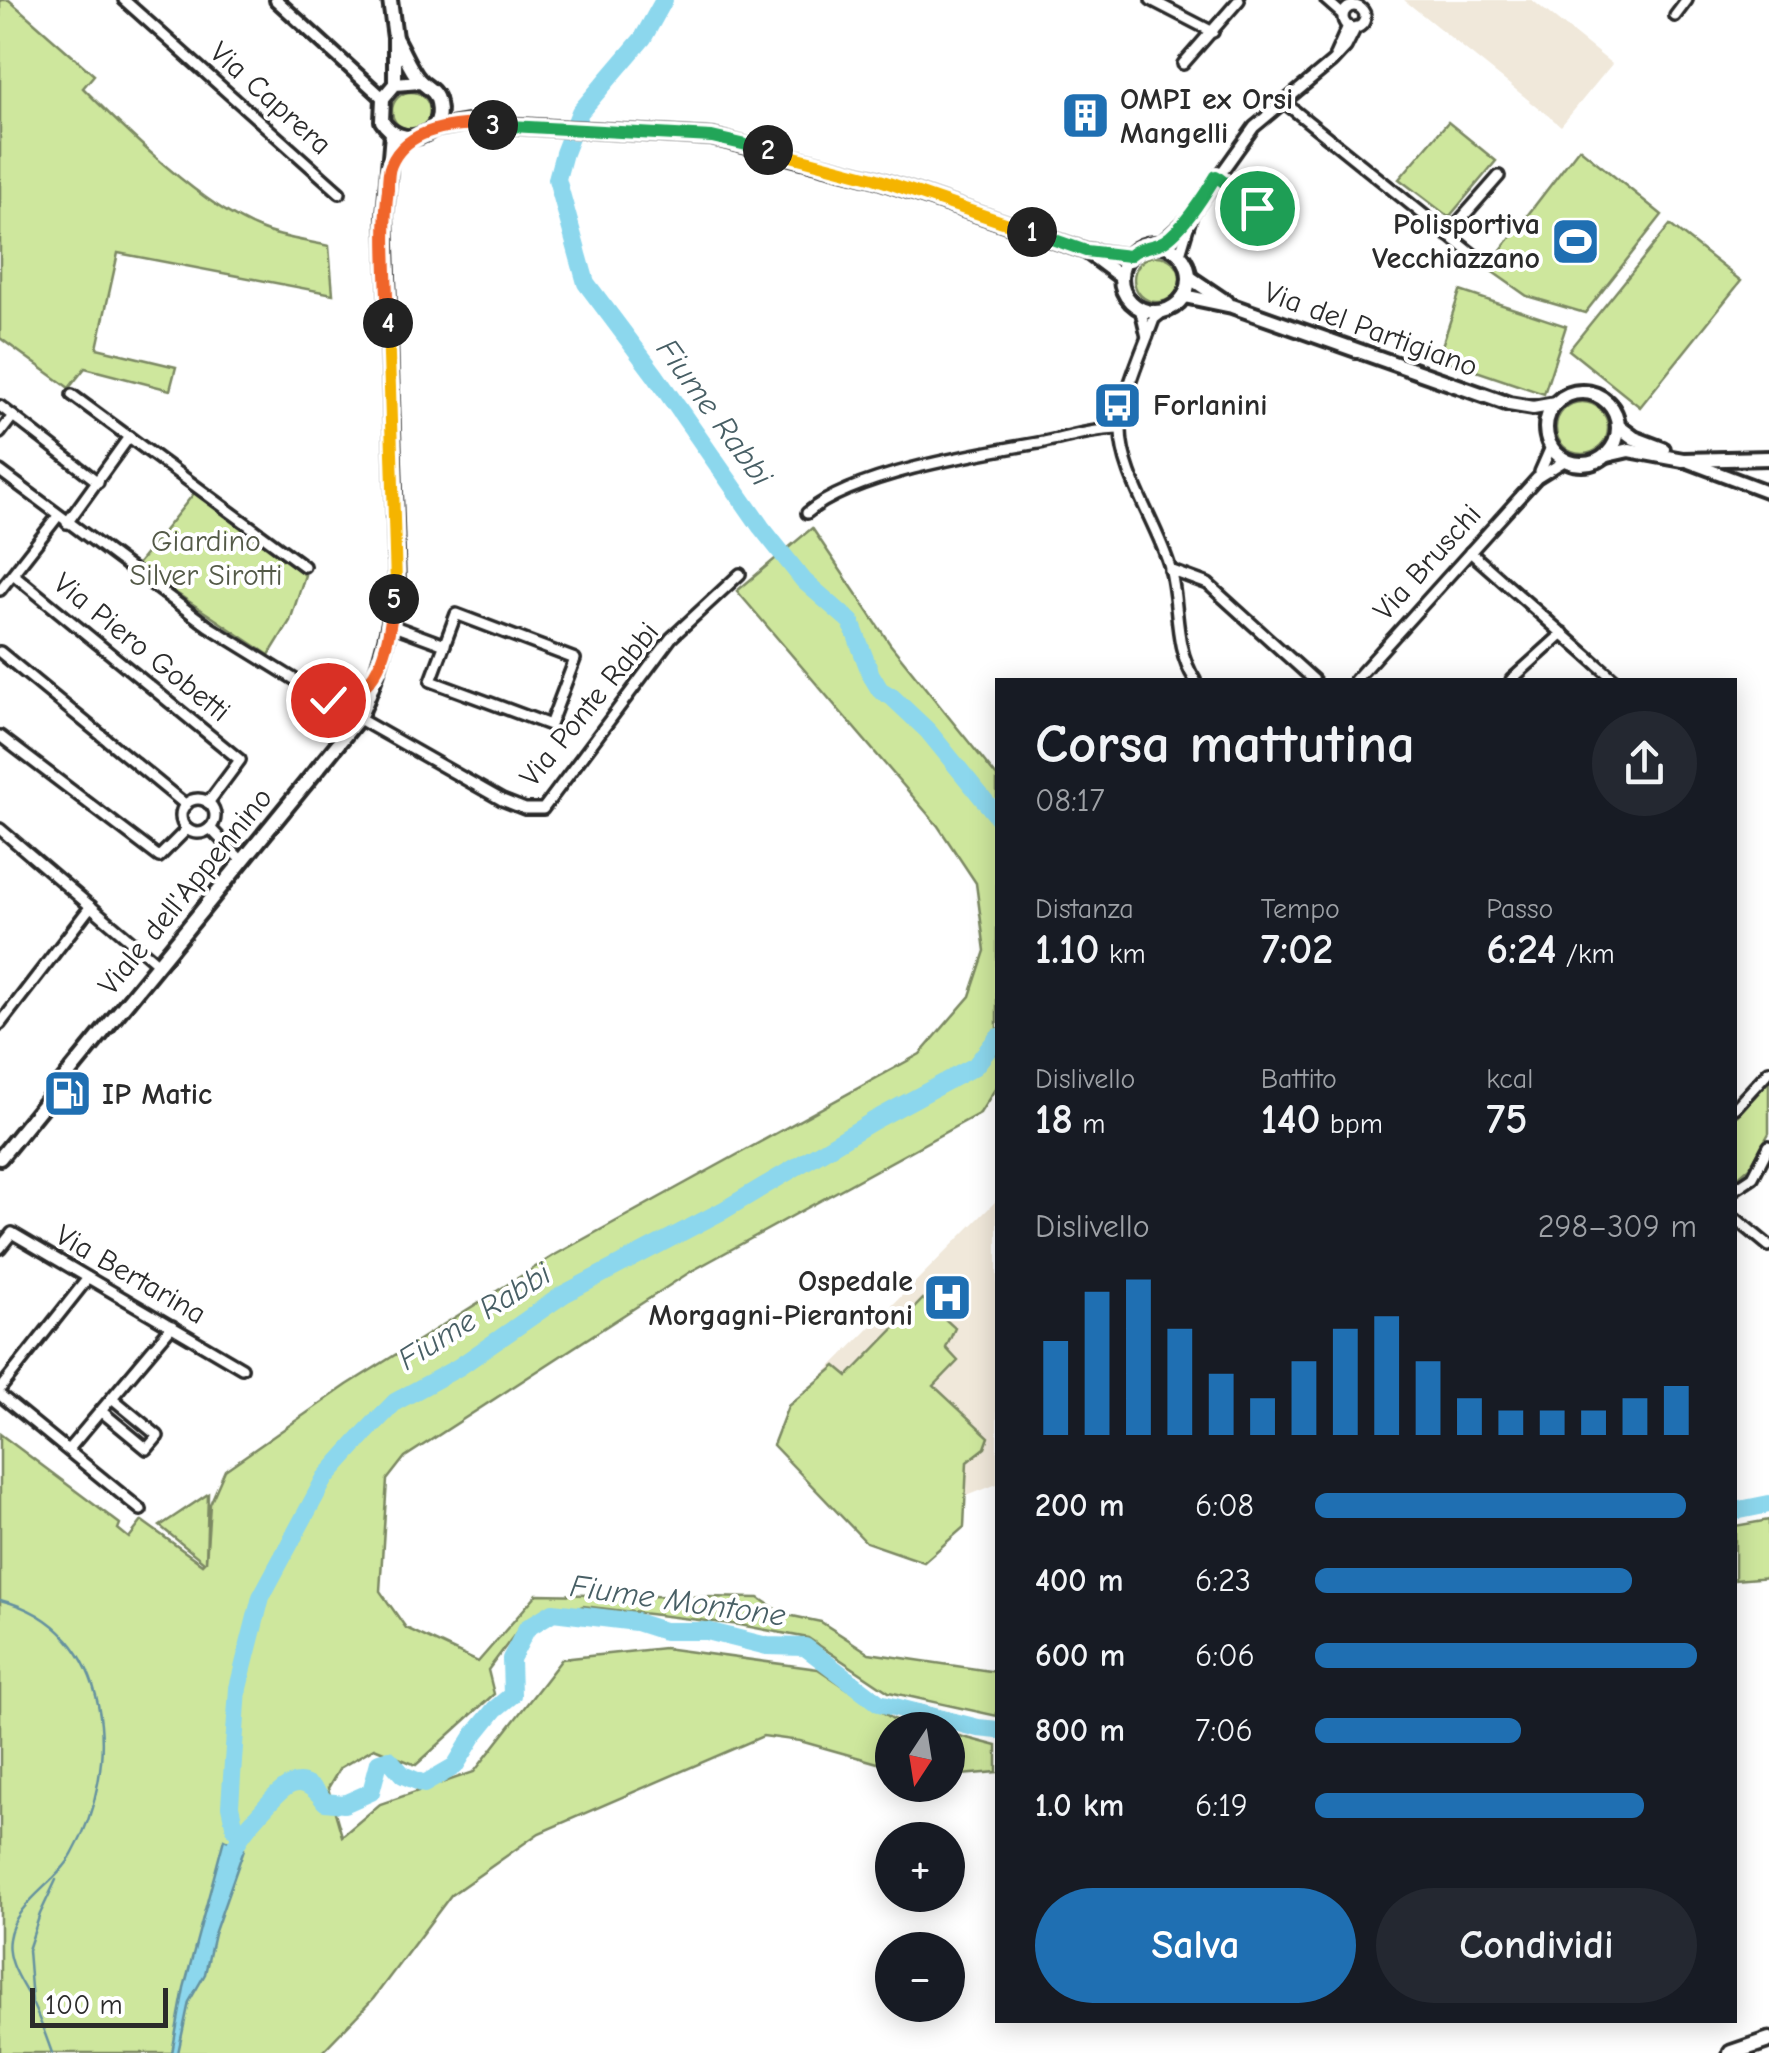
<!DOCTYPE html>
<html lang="it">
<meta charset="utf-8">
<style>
body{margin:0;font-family:"Comic Neue",sans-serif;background:#242831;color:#f1f3f6;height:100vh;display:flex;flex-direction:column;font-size:38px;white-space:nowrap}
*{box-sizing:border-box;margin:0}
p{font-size:32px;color:#9ea1a6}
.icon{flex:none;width:55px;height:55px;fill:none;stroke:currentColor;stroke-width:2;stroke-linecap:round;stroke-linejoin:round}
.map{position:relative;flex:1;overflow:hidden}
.panel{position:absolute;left:995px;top:678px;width:742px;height:1345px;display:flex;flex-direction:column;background:#171b24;border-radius:0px;box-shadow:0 5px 25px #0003}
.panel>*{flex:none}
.needle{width:65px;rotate:192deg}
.tools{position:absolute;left:875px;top:1712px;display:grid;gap:20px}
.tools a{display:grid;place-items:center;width:90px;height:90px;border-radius:50%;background:#171b24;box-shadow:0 5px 25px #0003;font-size:50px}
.scale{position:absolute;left:30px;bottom:25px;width:138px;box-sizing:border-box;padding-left:10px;border:5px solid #2b2b2b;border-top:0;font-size:28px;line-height:35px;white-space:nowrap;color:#2b2b2b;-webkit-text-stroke:8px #fff;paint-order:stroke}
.pin{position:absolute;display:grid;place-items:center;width:85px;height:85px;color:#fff;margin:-42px;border:5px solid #fff;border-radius:50%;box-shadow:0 2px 10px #0007}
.km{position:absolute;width:50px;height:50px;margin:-25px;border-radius:50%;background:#222;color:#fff;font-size:28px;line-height:50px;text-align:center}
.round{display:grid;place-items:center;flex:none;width:105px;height:105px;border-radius:52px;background:#242831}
.overview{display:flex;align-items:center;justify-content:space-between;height:170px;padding:0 40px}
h1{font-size:55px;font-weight:800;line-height:75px}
.metrics{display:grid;grid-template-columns:repeat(3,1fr);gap:15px;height:170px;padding:10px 40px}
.metrics div{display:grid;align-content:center}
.metrics b{font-size:42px;font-weight:800}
.metrics small{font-size:28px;font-weight:400}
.metrics p{font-size:28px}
.chart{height:280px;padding:20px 40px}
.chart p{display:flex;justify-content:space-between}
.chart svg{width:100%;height:180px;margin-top:10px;stroke:#1f6fb2;stroke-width:6}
.cta{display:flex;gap:20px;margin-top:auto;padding:20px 40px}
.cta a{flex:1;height:115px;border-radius:60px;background:#1f6fb2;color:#fff;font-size:40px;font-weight:800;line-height:115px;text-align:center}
.cta a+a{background:#242831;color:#f1f3f6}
ul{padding:0 40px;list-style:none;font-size:32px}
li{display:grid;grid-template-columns:160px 120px 1fr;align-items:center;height:75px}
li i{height:25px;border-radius:12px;background:#1f6fb2}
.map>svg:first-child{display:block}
</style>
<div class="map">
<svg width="1769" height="2053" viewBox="0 0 1769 2053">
<rect width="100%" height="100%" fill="#fff"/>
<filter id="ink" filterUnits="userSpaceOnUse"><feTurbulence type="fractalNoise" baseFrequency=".01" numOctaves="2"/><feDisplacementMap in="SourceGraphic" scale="20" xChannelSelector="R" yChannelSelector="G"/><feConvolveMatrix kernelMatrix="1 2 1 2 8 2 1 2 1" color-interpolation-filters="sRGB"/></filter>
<g filter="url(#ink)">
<g fill="#f0e8da">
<polygon points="1404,0 1532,0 1612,64 1561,126"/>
<polygon points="997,1200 997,1484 942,1506 801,1397"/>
</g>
<g fill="#cee79d" stroke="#7c8964" stroke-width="2.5">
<path d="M0,0H9L94,75L83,88C128,133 202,206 260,229C281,238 307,241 329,246L333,294L118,253L97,348L176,367L170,390L85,368L69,388L0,338Z"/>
<circle cx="411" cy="111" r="19"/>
<polygon points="1448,122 1496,161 1449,217 1399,179"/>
<polygon points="1579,148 1662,215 1585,313 1527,296 1487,268"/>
<polygon points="1670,225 1741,281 1640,407 1569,350"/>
<circle cx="1157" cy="279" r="23"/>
<polygon points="1460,291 1566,326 1544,394 1438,358"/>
<circle cx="1582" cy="428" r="26"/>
<polygon points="195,492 305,575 290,621 269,655 136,566"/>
<polygon points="812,528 890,644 997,777 997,1086 980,1113 690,1272 405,1457 387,1480 380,1591 406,1628 478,1662 537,1594 759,1598 783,1614 821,1622 869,1653 997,1672 997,1716 889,1692 808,1638 740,1625 583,1606 518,1630 488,1670 494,1694 416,1765 374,1748 340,1768 328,1788 342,1836 380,1804 474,1772 562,1659 664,1648 818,1669 893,1719 935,1730 892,1730 892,1767 800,1741 763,1736 539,1833 451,1895 373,1999 321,2053 0,2053 0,1434 120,1524 118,1529 129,1538 142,1521 202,1564 204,1562 160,1526 208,1494 206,1562 210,1504 225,1470 347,1385 553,1256 920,1054 970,996 985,951 976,883 938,826 737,591"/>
<polygon points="1769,1080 1769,1133 1750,1167 1735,1180 1735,1118"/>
<polygon points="923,1299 955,1328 946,1348 958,1361 934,1386 989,1437 985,1448 967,1462 964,1527 924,1562 866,1542 773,1445 788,1406 836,1366 848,1376"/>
<polygon points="1769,1520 1769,1577 1735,1580 1735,1526"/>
<polygon points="948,1733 997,1746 997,1772 948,1776"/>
</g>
<polygon fill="#8cd7ed" stroke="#65929f" stroke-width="2.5" points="224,1839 244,1849 214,1934 205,1974 189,2002 178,2053 172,2053 184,1988"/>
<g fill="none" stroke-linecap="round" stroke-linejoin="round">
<g stroke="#65929f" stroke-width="2.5">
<path d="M0,1600C116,1628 122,1768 72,1855C55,1885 14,1903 9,1939C5,1963 23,1984 32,2003C40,2019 46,2036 52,2053"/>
<polyline points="32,2001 28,1950 40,1914 56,1880"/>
</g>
<g stroke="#8cd7ed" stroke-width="18">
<polyline points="664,0 643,38 580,112 564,153 557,179 586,283 655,375 761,527 804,581 851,622 871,675 880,690 892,697 928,731 998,817"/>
<polyline points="1735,1511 1769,1504"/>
<polyline points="241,1835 235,1829 230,1806 238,1688 261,1597 325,1478 367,1431 395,1402 459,1367 564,1294 724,1210 873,1121 975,1066 998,1037"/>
<path d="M236,1845C242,1832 252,1822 261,1812C284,1786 300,1767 325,1802L344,1804L371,1792L379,1762L389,1759L403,1775L424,1784L455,1766L474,1735L495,1709L512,1695L511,1659L527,1628L553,1612L636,1622L664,1631H707L767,1646L805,1647L879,1703L978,1728L998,1730"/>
</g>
<defs>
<g id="minor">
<polyline points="124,0 340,193"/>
<polyline points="1151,0 1213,32"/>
<polyline points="1326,0 1343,15"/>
<circle cx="1354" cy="17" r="11"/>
<polyline points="1675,16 1687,0"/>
<polyline points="1335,55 1348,26"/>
<polyline points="1183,64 1239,0"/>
<polyline points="1285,103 1481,261"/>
<polyline points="1216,176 1257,209"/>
<polyline points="1447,235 1499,176"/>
<polyline points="1159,244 1190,216"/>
<polyline points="1180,254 1192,214 1254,127 1332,62 1346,47 1356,27"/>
<polyline points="1140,308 1147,337"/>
<path d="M1164,311L1154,319C1143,350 1120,398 1121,430C1121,474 1158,525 1170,568C1180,606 1173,646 1195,680"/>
<polyline points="72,395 129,437"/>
<polyline points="0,406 98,482"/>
<polyline points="0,433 13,416"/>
<polyline points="0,471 208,626 354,716 502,800 525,809 543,809 671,638 740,574"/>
<polyline points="1540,472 1551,447"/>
<path d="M807,513C854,473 980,453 1044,442C1069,437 1095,429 1121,429"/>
<polyline points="67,523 129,437 304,566"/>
<polyline points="1470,552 1615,680"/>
<polyline points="1170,570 1208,584 1314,680"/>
<polyline points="13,574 240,760 208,803"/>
<polyline points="0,590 58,516"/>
<polygon points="456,614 575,659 550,725 431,681"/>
<polyline points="391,625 445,645"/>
<polyline points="0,652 186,805"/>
<polyline points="1355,680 1537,478 1566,460"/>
<polyline points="1511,680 1563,633"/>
<polyline points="330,700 350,698 373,680"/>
<polyline points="0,736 159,857 187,829"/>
<circle cx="198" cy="816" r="17"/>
<polyline points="210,828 242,861"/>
<polyline points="0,829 157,963"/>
<polyline points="0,1024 91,906"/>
<polyline points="1735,1108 1769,1071"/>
<polyline points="1735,1189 1753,1177 1769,1146"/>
<polyline points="1735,1218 1769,1246"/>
<polyline points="0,1248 12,1233 242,1368"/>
<polyline points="0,1389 88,1278"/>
<polyline points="0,1395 141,1510"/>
<polyline points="101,1411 147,1449 158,1436 112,1398"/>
<polyline points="68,1450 172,1326"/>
</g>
<g id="tertiary">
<polyline points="276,0 383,98"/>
<polyline points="1689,462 1769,492"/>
</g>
<g id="secondary">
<polyline points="390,0 395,38 395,84"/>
<path d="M395,38C403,51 409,68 419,80C426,88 436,90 438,103C446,139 399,149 382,121L383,98L395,84L420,82"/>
<polyline points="432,129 467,123 712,137 873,178 1086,251 1129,257"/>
<circle cx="1155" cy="278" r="34"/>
<polyline points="1089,253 1121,277"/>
<polyline points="1189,277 1226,302"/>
<polyline points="1184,296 1232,306 1509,404 1533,408 1555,404"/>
<circle cx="1582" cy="428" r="36"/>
<polyline points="1618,426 1634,438 1663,449"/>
<polyline points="1607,455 1629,450 1683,460 1769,458"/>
<path d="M0,1158L359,718C379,675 390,630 397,584L385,216L392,133"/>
</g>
<polyline id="primary" points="1731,2053 1769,2040"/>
</defs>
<use href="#minor" stroke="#2b2b2b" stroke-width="16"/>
<use href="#tertiary" stroke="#2b2b2b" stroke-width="18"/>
<use href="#secondary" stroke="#2b2b2b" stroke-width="20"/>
<use href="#primary" stroke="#2b2b2b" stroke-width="21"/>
<use href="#minor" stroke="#fff" stroke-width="9"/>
<use href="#tertiary" stroke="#fff" stroke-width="10"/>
<use href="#secondary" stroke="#fff" stroke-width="12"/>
<use href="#primary" stroke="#fff" stroke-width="14"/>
</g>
</g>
<g fill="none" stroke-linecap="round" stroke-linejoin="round" filter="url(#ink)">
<defs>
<path id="split-1" d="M1032,232L1086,251L1129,256C1139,247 1146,248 1158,244C1179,237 1205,194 1216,176L1257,208"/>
<polyline id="split-2" points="768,150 874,178 1032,232"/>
<polyline id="split-3" points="493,125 712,137 768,150"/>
<path id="split-4" d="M388,323C387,278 382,233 388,189C388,182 388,171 391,165C407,127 457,123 493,125"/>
<polyline id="split-5" points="388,323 396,584 394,599"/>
<path id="split-6" d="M328,700C382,699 388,642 394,599"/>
</defs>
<use href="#split-1" stroke="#fff" stroke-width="20"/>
<use href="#split-2" stroke="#fff" stroke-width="20"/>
<use href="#split-3" stroke="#fff" stroke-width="20"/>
<use href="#split-4" stroke="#fff" stroke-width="20"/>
<use href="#split-5" stroke="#fff" stroke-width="20"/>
<use href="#split-6" stroke="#fff" stroke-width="20"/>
<use href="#split-1" stroke="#22a559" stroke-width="12"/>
<use href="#split-2" stroke="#f5b400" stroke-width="12"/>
<use href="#split-3" stroke="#22a559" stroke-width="12"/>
<use href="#split-4" stroke="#f0652b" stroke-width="12"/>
<use href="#split-5" stroke="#f5b400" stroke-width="12"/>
<use href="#split-6" stroke="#f0652b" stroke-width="12"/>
</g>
<defs>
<symbol id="building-square" viewBox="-11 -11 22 22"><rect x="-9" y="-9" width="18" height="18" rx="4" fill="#1f6fb2" stroke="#fff"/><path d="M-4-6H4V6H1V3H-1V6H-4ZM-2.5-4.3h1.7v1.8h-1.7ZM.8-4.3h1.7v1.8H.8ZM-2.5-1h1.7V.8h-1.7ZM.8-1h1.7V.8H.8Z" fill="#fff"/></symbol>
<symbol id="stadium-square" viewBox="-11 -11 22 22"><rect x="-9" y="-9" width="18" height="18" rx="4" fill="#1f6fb2" stroke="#fff"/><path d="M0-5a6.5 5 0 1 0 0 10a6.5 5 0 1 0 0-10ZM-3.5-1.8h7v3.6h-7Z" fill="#fff"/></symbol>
<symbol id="bus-square" viewBox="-11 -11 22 22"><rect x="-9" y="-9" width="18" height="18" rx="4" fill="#1f6fb2" stroke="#fff"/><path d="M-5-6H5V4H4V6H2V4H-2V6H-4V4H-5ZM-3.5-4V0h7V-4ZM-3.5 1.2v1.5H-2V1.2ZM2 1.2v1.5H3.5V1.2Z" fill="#fff"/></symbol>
<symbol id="fuel-square" viewBox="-11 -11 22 22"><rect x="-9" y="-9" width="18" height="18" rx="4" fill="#1f6fb2" stroke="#fff"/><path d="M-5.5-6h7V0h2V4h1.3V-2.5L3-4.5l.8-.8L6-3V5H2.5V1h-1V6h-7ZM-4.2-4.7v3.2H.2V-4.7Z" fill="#fff"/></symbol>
<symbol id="hospital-square" viewBox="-11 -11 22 22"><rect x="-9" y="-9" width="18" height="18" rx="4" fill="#1f6fb2" stroke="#fff"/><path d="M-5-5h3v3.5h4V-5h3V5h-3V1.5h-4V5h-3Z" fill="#fff"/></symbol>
</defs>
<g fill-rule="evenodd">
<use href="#building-square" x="1058" y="88" width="55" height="55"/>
<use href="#stadium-square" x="1548" y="214" width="55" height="55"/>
<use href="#bus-square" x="1090" y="378" width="55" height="55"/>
<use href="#fuel-square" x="40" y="1066" width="55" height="55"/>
<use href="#hospital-square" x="920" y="1270" width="55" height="55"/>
</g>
<g text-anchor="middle" stroke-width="8" stroke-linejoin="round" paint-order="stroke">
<g font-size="30" fill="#2b2b2b" stroke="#fff">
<text transform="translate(271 98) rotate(42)" y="10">Via Caprera</text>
<text transform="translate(1371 329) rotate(20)" y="10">Via del Partigiano</text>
<text transform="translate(1427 562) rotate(-48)" y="10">Via Bruschi</text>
<text transform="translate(142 647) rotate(39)" y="10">Via Piero Gobetti</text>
<text transform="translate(589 704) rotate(-51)" y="10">Via Ponte Rabbi</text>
<text transform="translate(185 891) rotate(-51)" y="10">Viale dell'Appennino</text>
<text transform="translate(131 1274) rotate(30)" y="10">Via Bertarina</text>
</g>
<g font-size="30" font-weight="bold" fill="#2b2b2b" stroke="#fff" text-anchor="start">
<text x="1120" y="109">OMPI ex Orsi<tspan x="1120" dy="34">Mangelli</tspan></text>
<text x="1540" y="234" text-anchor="end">Polisportiva<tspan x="1540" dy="34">Vecchiazzano</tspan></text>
<text x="1153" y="415">Forlanini</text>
<text x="102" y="1104">IP Matic</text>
<text x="913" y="1291" text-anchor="end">Ospedale<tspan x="913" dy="34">Morgagni-Pierantoni</tspan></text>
</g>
<g font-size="30" fill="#545a48" stroke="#fff">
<text x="206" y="551">Giardino<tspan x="206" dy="34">Silver Sirotti</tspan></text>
</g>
<g font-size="32" font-style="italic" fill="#485f65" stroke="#fff">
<text transform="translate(715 412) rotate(54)" y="11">Fiume Rabbi</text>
<text transform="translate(474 1316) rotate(-32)" y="11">Fiume Rabbi</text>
<text transform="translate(678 1600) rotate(8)" y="11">Fiume Montone</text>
</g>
</g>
</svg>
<div class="tools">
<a><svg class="needle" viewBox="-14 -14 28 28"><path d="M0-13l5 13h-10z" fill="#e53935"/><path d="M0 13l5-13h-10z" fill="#9ea1a6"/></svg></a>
<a>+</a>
<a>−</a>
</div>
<div class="scale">100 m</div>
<div class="pin" style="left:1257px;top:208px;background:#1e9e55"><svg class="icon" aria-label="arrive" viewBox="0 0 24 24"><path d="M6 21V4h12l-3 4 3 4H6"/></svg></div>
<div class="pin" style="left:328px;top:700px;background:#d93025"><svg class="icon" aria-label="check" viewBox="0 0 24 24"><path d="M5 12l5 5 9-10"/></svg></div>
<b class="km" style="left:1032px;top:232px">1</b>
<b class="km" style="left:768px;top:150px">2</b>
<b class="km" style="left:493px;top:125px">3</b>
<b class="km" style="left:388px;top:323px">4</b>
<b class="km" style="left:394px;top:599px">5</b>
<section class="panel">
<div class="overview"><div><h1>Corsa mattutina</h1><p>08:17</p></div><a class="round"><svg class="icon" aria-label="share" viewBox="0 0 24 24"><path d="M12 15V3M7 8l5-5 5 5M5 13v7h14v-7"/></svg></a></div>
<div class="metrics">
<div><p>Distanza</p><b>1.10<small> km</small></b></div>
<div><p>Tempo</p><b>7:02</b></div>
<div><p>Passo</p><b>6:24<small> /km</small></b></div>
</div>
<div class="metrics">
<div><p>Dislivello</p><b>18<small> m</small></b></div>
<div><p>Battito</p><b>140<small> bpm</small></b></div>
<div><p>kcal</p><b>75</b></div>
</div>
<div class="chart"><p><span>Dislivello</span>298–309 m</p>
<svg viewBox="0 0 160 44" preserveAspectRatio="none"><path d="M5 44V21M15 44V9M25 44V6M35 44V18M45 44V29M55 44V35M65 44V26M75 44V18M85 44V15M95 44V26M105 44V35M115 44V38M125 44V38M135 44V38M145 44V35M155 44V32"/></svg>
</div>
<ul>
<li><b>200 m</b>6:08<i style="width:97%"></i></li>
<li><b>400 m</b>6:23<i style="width:83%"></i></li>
<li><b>600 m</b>6:06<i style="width:100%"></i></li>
<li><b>800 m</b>7:06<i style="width:54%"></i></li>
<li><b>1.0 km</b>6:19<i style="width:86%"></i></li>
</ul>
<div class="cta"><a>Salva</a><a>Condividi</a></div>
</section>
</div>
